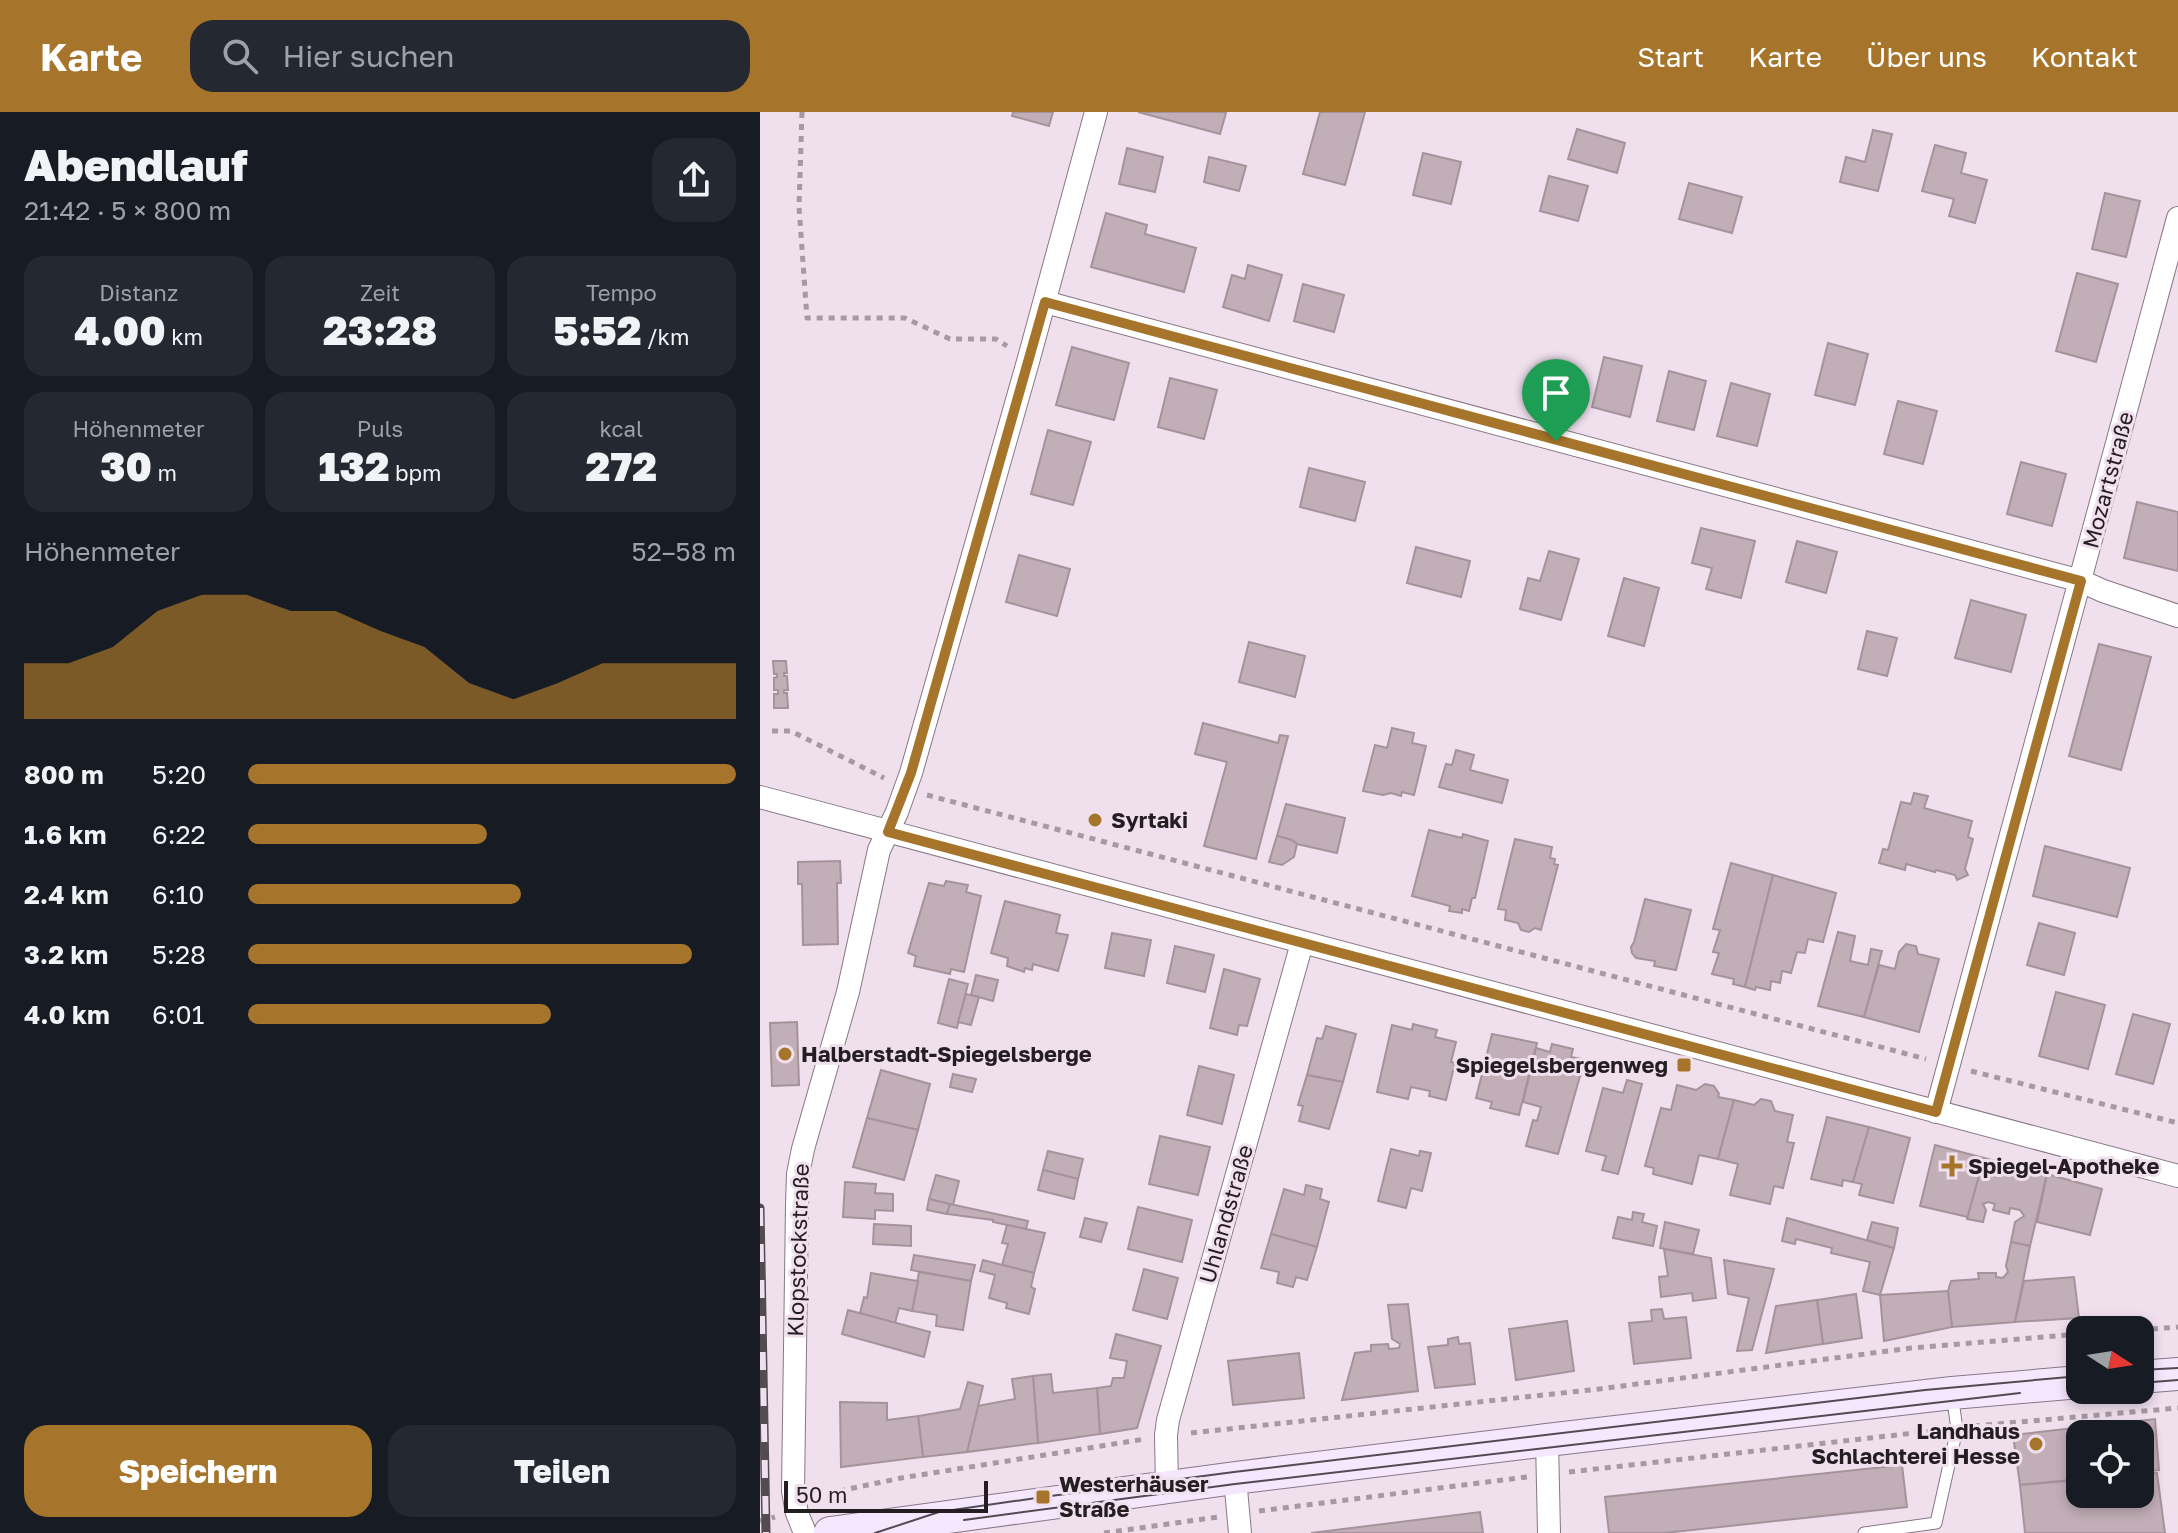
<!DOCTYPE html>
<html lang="de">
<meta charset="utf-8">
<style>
body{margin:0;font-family:"Golos Text",sans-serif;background:#242831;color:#f1f3f6;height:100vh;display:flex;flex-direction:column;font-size:30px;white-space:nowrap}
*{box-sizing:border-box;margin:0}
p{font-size:26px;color:#9ea1a6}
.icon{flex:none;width:44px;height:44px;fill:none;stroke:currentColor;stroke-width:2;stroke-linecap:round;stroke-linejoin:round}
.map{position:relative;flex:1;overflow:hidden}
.panel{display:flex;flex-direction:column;background:#171b24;width:760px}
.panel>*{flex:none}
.needle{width:52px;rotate:102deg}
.fabs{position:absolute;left:1306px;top:1204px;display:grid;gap:16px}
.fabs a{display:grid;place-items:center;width:88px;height:88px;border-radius:16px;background:#171b24;box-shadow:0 4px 12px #0003;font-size:40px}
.scale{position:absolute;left:24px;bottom:20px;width:204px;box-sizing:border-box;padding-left:8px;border:4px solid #241e23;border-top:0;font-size:22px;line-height:28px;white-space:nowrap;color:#241e23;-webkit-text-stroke:6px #f0e0ee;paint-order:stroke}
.pin{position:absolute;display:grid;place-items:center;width:68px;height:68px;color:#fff;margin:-82px -34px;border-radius:50% 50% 50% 0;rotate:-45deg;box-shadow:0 0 8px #0007}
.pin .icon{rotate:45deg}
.round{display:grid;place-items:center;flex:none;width:84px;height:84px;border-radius:24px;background:#242831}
.overview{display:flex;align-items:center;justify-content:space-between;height:136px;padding:0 24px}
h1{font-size:44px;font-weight:800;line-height:60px}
.figures{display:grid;grid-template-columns:repeat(3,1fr);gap:12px;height:136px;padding:8px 24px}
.figures div{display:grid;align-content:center;border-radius:20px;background:#242831;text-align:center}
.figures b{font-size:40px;font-weight:800}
.figures small{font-size:22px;font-weight:400}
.figures p{font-size:22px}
.chart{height:224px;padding:16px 24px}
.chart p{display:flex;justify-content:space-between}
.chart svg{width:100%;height:144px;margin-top:8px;fill:#a6752b;opacity:.7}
.action{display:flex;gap:16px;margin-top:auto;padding:16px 24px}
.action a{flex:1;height:92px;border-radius:24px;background:#a6752b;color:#fff;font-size:32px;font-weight:800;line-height:92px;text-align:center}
.action a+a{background:#242831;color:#f1f3f6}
ul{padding:0 24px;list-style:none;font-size:26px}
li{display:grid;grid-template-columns:128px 96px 1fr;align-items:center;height:60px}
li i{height:20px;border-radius:10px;background:#a6752b}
header{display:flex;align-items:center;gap:48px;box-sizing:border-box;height:112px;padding:0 40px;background:#a6752b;color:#fff}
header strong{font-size:38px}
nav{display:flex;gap:44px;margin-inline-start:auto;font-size:28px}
.search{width:560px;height:72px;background:#242831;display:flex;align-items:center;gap:20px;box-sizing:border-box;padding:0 28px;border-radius:24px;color:#9ea1a6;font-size:30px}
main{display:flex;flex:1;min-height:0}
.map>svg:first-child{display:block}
</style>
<header>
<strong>Karte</strong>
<div class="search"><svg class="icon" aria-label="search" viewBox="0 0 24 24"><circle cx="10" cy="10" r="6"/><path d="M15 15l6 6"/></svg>Hier suchen</div>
<nav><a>Start</a><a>Karte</a><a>Über uns</a><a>Kontakt</a></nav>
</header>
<main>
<section class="panel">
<div class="overview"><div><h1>Abendlauf</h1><p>21:42 · 5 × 800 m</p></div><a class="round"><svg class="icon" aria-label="share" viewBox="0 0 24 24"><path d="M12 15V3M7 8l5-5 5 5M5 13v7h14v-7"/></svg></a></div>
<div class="figures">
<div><p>Distanz</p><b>4.00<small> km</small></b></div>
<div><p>Zeit</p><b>23:28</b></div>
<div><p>Tempo</p><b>5:52<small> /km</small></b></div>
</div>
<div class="figures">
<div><p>Höhenmeter</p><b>30<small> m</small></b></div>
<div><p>Puls</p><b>132<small> bpm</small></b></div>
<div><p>kcal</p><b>272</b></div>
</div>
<div class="chart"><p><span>Höhenmeter</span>52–58 m</p>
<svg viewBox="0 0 160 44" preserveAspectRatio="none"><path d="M0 44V27L10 27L20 22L30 11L40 6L50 6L60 11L70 11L80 17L90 22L100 33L110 38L120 33L130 27L140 27L150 27L160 27V44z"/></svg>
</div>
<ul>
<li><b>800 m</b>5:20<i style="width:100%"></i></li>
<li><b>1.6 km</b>6:22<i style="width:49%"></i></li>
<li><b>2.4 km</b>6:10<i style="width:56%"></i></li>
<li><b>3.2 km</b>5:28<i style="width:91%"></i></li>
<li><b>4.0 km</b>6:01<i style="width:62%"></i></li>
</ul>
<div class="action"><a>Speichern</a><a>Teilen</a></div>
</section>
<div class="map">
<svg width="1418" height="1421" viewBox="0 0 1418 1421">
<rect width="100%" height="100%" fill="#f0e0ee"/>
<g fill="#c2aeb6" stroke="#a6929b" stroke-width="2">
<polygon points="253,0 293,0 289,14 252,4"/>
<polygon points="378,0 463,0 466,1 460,22"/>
<polygon points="560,0 605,0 585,73 543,62"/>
<polygon points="817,17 865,31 857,61 808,47"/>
<polygon points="1113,18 1132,22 1118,79 1080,70 1086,45 1105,50"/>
<polygon points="1175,33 1206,41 1201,61 1227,68 1215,111 1189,104 1194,87 1162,79"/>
<polygon points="367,36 403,45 395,80 359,72"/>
<polygon points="663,41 701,50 691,92 653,83"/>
<polygon points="449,45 486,54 479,79 444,70"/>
<polygon points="789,64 828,74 818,109 780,99"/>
<polygon points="929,71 982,85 972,121 919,107"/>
<polygon points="1345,81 1380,89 1366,145 1332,137"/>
<polygon points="346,101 387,113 385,122 436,136 424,180 331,155"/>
<polygon points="488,153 522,163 509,209 463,195 472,163 485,167"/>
<polygon points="1317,161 1358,172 1336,250 1296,239"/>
<polygon points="543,172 584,183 574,220 534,209"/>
<polygon points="1068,231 1108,242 1095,293 1055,283"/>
<polygon points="312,235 369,251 354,308 296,293"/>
<polygon points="844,245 882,254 870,305 832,295"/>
<polygon points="909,259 946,269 934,318 897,309"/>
<polygon points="410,266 457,278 444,327 398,315"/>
<polygon points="971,271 1010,282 997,334 957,324"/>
<polygon points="1138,289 1177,299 1163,352 1124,342"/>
<polygon points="288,318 331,330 313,393 271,382"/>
<polygon points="1261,350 1306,362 1292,414 1247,402"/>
<polygon points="549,356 605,370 595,409 540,395"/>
<polygon points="1377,390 1418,400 1418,459 1364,446"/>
<polygon points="941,416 995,429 981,486 946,477 952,456 932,451"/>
<polygon points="1037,429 1077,440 1066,481 1026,470"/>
<polygon points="656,435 710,449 701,485 647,471"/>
<polygon points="789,439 819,447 801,508 760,497 768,466 780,469"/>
<polygon points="259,443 310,457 297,504 246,490"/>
<polygon points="864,466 899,476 884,534 848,524"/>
<polygon points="1211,488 1266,503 1251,560 1195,546"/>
<polygon points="1107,519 1137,526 1127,564 1098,557"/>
<polygon points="489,530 545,544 535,585 479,570"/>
<polygon points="1339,532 1391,545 1361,658 1309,644"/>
<polygon points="13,549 26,549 27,561 24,561 24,564 27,564 28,578 24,578 24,581 27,581 28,596 14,596 14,582 18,582 18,578 14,578 14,566 17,565 17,562 14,562"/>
<polygon points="443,611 518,631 520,623 528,624 496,747 444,734 467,650 435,642"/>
<polygon points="632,616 654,621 652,631 666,634 654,683 642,680 641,684 631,681 623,683 603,679 615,633 627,636"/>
<polygon points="696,638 714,643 710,658 748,668 742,691 679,675 686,652 692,653"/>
<polygon points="1154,681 1168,684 1164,696 1212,709 1208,725 1213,727 1205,757 1208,763 1197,768 1195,763 1176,758 1175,760 1146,752 1145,758 1119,751 1123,737 1128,738 1141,690 1151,692"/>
<polygon points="526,692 585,706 577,741 537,732 532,728 517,724"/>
<polygon points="669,718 702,726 703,722 728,729 715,786 712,786 709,799 702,797 702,801 689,799 690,794 652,784"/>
<polygon points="517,724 532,728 537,732 534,745 522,753 509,750"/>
<polygon points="755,727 792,735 790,746 795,747 794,752 798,753 781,818 775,816 769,820 761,818 758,811 745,808 746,798 738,797"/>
<polygon points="1285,734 1370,756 1357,805 1273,784"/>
<polygon points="80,749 81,771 77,771 78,832 43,833 42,772 38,772 38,750"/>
<polygon points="971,751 1013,763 985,875 973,872 974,867 952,862 959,841 953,840 960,818 953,817"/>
<polygon points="1013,763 1076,781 1063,830 1048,827 1045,841 1037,840 1031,861 1022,859 1020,871 1011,869 1010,878 996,875 995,878 985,875"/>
<polygon points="186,769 208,773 206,780 221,784 204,860 191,857 190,862 154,854 156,844 148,841 169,771 184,774"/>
<polygon points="885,787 931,798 916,858 894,854 895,849 876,846 872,841 871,835 874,830"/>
<polygon points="245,789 300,803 296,821 308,823 298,859 273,852 272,858 265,856 264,860 247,854 248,846 231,841"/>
<polygon points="1279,811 1315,821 1304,863 1267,853"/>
<polygon points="1078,820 1095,824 1090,849 1108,853 1111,837 1122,839 1104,905 1058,894"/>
<polygon points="352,821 391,828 384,864 345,856"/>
<polygon points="1146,832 1156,834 1158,842 1179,847 1159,920 1104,905 1119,853 1135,857 1139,840"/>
<polygon points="415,834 454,843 445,880 407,871"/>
<polygon points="464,857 500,867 487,914 479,913 477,923 450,916"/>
<polygon points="216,863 238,868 233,889 211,883"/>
<polygon points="189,867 208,872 197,916 178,911"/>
<polygon points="1296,880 1345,893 1328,957 1279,944"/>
<polygon points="206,882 219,885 211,913 198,910"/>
<polygon points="1373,902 1410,912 1393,972 1356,962"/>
<polygon points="37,910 39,973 12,974 10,911"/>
<polygon points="653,912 677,918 675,925 696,930 691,950 695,951 686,988 669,984 670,979 651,975 648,987 617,980 632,913 652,918"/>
<polygon points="566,914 596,922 583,970 547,963 557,926 562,927"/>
<polygon points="732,922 777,931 759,1003 730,996 732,990 716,986"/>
<polygon points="792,932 813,937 811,945 821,947 825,954 824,962 820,964 798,1042 766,1034 773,1008 777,1009 781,995 763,990 776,936 790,940"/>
<polygon points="439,954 474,963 462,1012 427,1003"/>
<polygon points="121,958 170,972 158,1018 107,1006"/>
<polygon points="193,962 216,967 212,980 190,975"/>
<polygon points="547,963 583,970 569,1017 539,1009 543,994 538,993"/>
<polygon points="867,968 882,972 858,1062 842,1058 846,1044 826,1039 843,976 863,981"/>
<polygon points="945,972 954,974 959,982 958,985 974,988 958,1047 939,1043 932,1072 893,1062 894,1056 885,1054 901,996 911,998 917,973 936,978"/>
<polygon points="1001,987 1011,989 1015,999 1033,1003 1027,1030 1034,1031 1023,1076 1014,1074 1010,1092 970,1083 978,1052 958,1047 974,988 994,993"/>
<polygon points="1067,1005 1109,1015 1093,1070 1083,1068 1082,1074 1051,1067"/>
<polygon points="107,1006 158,1018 144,1068 93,1055"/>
<polygon points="1109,1015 1150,1026 1133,1091 1099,1083 1102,1072 1093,1070"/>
<polygon points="400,1024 450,1035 438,1083 389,1072"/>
<polygon points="1175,1033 1224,1046 1208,1105 1160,1094"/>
<polygon points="631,1037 659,1044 660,1039 671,1041 662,1079 651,1076 646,1096 618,1089"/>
<polygon points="288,1039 323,1047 318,1067 283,1058"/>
<polygon points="1224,1046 1287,1062 1270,1134 1251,1130 1255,1110 1264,1104 1260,1098 1250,1096 1249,1102 1233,1098 1235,1092 1228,1090 1223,1092 1226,1098 1223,1110 1207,1107"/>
<polygon points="283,1058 318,1067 314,1087 278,1078"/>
<polygon points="1287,1062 1342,1077 1330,1123 1277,1110"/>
<polygon points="176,1063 199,1069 193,1093 169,1087"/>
<polygon points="85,1070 116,1072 115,1081 133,1082 133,1099 115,1098 115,1107 83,1105"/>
<polygon points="546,1073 562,1077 560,1087 569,1090 557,1135 511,1122 524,1077 544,1083"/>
<polygon points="169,1087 190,1092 187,1102 167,1098"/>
<polygon points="190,1092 268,1109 266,1117 233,1110 233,1108 187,1102"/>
<polygon points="378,1095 432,1108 422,1150 368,1137"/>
<polygon points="873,1100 884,1102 882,1110 897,1114 893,1134 853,1126 858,1105 872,1108"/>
<polygon points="325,1106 347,1111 341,1130 320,1125"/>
<polygon points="1027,1106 1134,1136 1120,1183 1103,1179 1110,1150 1071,1141 1072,1136 1036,1127 1035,1132 1022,1129"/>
<polygon points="905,1110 939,1118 933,1142 900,1136"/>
<polygon points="1112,1110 1138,1116 1134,1136 1107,1128"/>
<polygon points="114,1112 151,1114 151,1134 113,1132"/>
<polygon points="247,1113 285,1121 274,1161 242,1153 248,1132 242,1131"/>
<polygon points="511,1122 557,1135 547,1168 536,1165 533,1175 517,1171 519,1160 501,1156"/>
<polygon points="1251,1130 1270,1134 1255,1210 1192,1215 1188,1179 1191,1169 1219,1167 1218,1161 1236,1161 1236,1165 1243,1166 1248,1160 1246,1154"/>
<polygon points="904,1137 951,1146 956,1186 933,1189 932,1181 901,1185 899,1165 908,1164"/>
<polygon points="154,1143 215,1153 211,1169 151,1158"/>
<polygon points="223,1148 274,1161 271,1175 275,1177 269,1202 246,1196 247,1191 229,1186 235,1163 220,1159"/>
<polygon points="964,1148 1014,1157 992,1238 977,1239 989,1186 968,1182"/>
<polygon points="384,1157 418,1166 407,1207 373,1198"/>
<polygon points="159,1160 211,1169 203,1218 176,1214 177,1203 152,1199"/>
<polygon points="111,1161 158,1169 152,1199 139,1196 135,1211 100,1201 104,1185 107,1186"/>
<polygon points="1314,1165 1319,1206 1255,1210 1264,1169"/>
<polygon points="1188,1179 1192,1215 1124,1229 1120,1183"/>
<polygon points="1096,1182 1102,1226 1063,1232 1057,1188"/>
<polygon points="1057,1188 1063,1232 1006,1241 1016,1194"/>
<polygon points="648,1192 658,1279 582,1288 595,1241 611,1239 611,1233 628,1232 629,1237 639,1236 640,1232 632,1227 628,1193"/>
<polygon points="902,1197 904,1207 926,1205 931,1246 874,1252 869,1211 892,1209 891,1198"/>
<polygon points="88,1198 170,1220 164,1245 82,1222"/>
<polygon points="807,1209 814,1259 756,1268 749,1217"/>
<polygon points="356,1222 401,1234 377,1316 340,1322 337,1276 351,1274 353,1266 364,1266 367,1249 350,1246"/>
<polygon points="698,1225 699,1232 710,1231 715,1272 675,1276 668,1235 688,1233 688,1227"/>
<polygon points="539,1241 544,1286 473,1293 468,1249"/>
<polygon points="291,1262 293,1281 337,1276 340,1322 278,1331 273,1264"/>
<polygon points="273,1264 278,1331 207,1340 217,1294 255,1287 252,1267"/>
<polygon points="208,1270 223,1274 207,1340 163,1345 158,1304 200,1297"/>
<polygon points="80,1290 127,1291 127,1308 158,1304 163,1345 81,1355"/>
<polygon points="1395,1307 1399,1358 1380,1360 1380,1322 1320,1322 1320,1367 1260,1373 1253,1323"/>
<polygon points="1142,1353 1147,1395 904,1421 849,1421 845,1385"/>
<polygon points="1397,1361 1405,1421 1265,1421 1260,1373 1320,1368 1320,1382 1380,1382 1380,1362"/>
<polygon points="720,1400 723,1421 551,1421"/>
</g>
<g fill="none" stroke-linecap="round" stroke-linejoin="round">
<defs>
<polyline id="lane" points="1104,1421 1176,1411 1197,1317 1192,1282"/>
<g id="street">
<polyline points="285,190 1321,469 1343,479 1418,504"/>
<polyline points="0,685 1418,1064"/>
<polyline points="1176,1000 1418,106"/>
<polyline points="787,1328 789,1421"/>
<polyline points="475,1366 480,1421"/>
<polyline points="407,1376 406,1323 408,1308 542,831"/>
<polyline points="45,1421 37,1401 33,1379 37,1094 38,1062 43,1037 88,880 119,738 137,700 151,661 269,246 336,0"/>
</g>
<g id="secondary">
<polyline points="1380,1265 1418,1262"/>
<polyline points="70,1421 475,1366 787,1328 1192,1281 1320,1270"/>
</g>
</defs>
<use href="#lane" stroke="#877885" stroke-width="13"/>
<use href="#street" stroke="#877885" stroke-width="24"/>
<use href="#secondary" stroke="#877885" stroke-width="34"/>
<g stroke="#a599a4" stroke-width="5" stroke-dasharray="6 6" stroke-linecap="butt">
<polyline points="42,0 39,95 47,206 145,206 190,227 236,227 247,234"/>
<polyline points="12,619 31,619 124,666"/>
<polyline points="167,683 1166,947"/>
<polyline points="1211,959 1418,1011"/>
<polyline points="1380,1218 1418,1215"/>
<polyline points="1214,1314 1418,1296"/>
<polyline points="431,1321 839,1277 1151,1236 1320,1222"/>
<polyline points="809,1360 1181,1318"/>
<polyline points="57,1388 84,1378 141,1366 385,1327"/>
<polyline points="499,1399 767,1365"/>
<polyline points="0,1409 15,1405"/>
<polyline points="344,1421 458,1405"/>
</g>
<use href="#lane" stroke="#fff" stroke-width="11"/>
<use href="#street" stroke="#fff" stroke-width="22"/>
<use href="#secondary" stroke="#f4e7fe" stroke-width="32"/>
<g stroke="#534b52" stroke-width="2">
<polyline points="1380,1258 1418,1256"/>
<polyline points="1380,1271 1418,1268"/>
<polyline points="204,1408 475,1372 1260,1281"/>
<polyline points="115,1421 179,1400 283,1385 474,1360 1165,1278 1320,1264"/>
</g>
<defs>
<polyline id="rail" points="0,1096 6,1421"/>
</defs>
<use href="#rail" stroke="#534b52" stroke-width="9"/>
<use href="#rail" stroke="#f0e0ee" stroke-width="6" stroke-dasharray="18" stroke-linecap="butt"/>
</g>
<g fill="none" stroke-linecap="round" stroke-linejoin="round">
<defs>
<polygon id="route" points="285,190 1321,469 1176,1000 128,720 151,661"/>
</defs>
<use href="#route" stroke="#fff" stroke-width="16"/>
<use href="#route" stroke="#a6752b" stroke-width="10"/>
</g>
<g fill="#a6752b" stroke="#f0e0ee" stroke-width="3">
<circle cx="335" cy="708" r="8"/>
<circle cx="25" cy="942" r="8"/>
<rect x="916" y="945" width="16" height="16" rx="4"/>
<path d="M1188 1042h8v8h8v8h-8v8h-8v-8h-8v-8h8z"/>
<circle cx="1276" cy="1332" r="8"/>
<rect x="275" y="1377" width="16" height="16" rx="4"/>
</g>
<g text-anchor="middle" stroke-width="6" stroke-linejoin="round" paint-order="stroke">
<g font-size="22" fill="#241e23" stroke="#f0e0ee">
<text transform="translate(1348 368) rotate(-75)" y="8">Mozartstraße</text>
<text transform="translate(466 1102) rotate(-74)" y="8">Uhlandstraße</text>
<text transform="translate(38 1138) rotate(-88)" y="8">Klopstockstraße</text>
</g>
<g font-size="22" font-weight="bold" fill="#241e23" stroke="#f0e0ee" text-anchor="start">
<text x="351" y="716">Syrtaki</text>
<text x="41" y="950">Halberstadt-Spiegelsberge</text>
<text x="908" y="961" text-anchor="end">Spiegelsbergenweg</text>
<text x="1208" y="1062">Spiegel-Apotheke</text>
<text x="1260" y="1327" text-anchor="end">Landhaus<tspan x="1260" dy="25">Schlachterei Hesse</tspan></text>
<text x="299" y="1380">Westerhäuser<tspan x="299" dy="25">Straße</tspan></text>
</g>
</g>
</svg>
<div class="fabs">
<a><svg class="needle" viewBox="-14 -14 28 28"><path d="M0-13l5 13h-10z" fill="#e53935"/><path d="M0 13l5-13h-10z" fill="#9ea1a6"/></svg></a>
<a><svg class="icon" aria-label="locate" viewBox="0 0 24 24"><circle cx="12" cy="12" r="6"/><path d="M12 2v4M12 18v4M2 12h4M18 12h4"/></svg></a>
</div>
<div class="scale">50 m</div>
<div class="pin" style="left:796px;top:329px;background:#1e9e55"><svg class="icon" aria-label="arrive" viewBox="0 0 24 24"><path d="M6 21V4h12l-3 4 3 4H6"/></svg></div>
</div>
</main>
